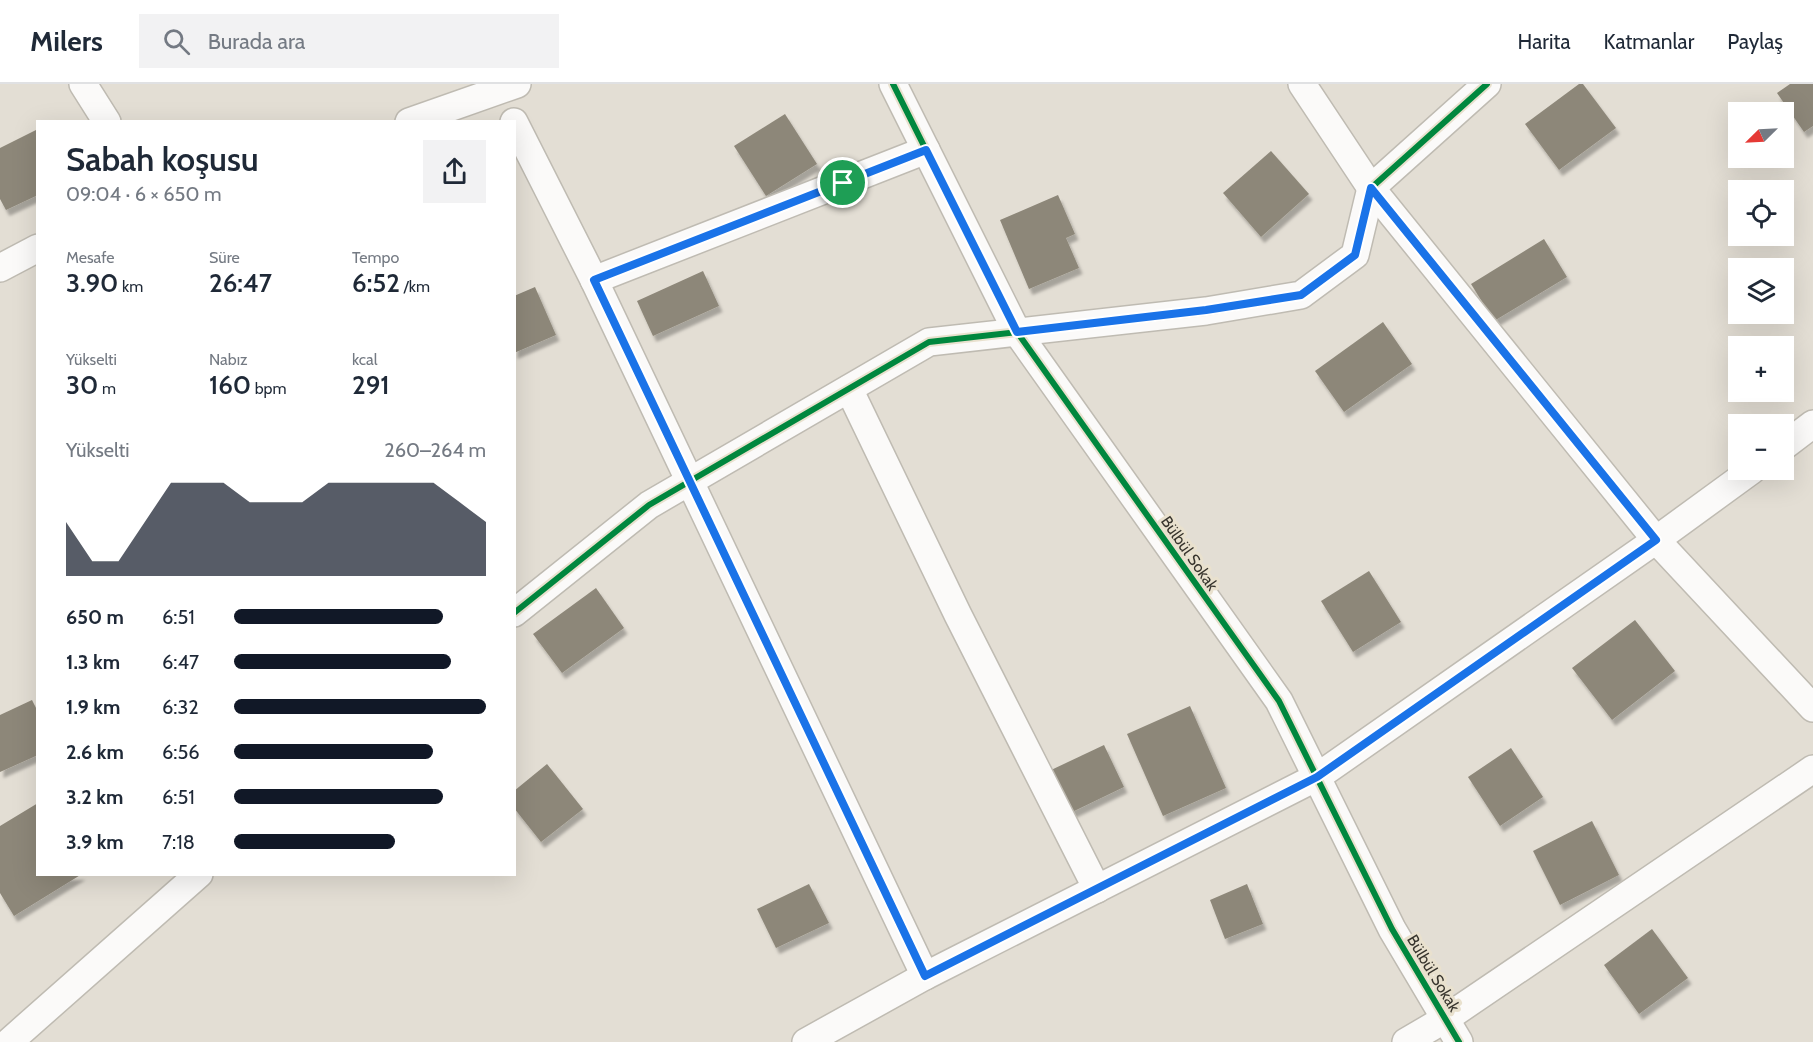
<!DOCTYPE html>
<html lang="tr">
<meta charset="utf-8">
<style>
body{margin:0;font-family:Cabin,sans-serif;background:#f2f2f3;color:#1f2937;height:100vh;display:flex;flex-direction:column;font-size:22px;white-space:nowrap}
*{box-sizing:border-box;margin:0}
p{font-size:20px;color:#747a83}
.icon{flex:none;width:33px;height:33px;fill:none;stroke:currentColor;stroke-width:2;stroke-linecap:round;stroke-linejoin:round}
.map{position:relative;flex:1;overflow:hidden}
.side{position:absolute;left:36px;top:36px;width:480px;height:756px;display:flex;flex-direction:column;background:#fff;border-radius:0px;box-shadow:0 6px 24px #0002}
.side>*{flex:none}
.needle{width:39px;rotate:246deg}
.fabs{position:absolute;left:1728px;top:18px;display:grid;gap:12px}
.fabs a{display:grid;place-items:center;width:66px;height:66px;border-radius:0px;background:#fff;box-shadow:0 6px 24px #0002;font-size:30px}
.pin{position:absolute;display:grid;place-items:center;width:51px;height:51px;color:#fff;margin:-26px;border:3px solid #fff;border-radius:50%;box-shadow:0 2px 6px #0007}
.round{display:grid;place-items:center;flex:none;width:63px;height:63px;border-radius:0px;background:#f2f2f3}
.overview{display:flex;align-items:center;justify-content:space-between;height:102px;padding:0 30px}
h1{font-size:33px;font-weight:600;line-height:45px}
.metrics{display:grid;grid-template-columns:repeat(3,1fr);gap:9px;height:102px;padding:6px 30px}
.metrics div{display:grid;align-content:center}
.metrics b{font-size:26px;font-weight:600}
.metrics small{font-size:16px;font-weight:400}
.metrics p{font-size:16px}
.chart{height:168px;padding:12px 30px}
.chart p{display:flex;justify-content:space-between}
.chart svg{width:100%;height:108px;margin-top:6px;fill:#111827;opacity:.7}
ul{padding:0 30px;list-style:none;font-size:20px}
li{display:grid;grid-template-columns:96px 72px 1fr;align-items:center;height:45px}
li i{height:15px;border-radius:8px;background:#111827}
header{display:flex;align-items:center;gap:36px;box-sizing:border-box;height:84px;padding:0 30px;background:#fff;border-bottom:2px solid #e0e1e3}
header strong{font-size:28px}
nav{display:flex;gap:33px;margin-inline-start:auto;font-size:21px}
.search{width:420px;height:54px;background:#f2f2f3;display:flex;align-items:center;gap:15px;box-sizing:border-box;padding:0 21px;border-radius:0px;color:#747a83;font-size:22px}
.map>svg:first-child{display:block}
</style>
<header>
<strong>Milers</strong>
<div class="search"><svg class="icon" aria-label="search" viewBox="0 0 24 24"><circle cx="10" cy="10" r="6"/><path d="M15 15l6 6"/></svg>Burada ara</div>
<nav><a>Harita</a><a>Katmanlar</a><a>Paylaş</a></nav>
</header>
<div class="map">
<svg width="1813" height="958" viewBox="0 0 1813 958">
<defs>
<filter id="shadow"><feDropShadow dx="3.5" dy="6" stdDeviation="1.5" flood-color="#0004"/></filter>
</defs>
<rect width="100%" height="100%" fill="#e3ded4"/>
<g fill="#8d8779" filter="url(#shadow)">
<polygon points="1579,0 1583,0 1616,44 1559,86 1525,40"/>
<polygon points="1790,0 1813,0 1813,42 1804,48 1777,9"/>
<polygon points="785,30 817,80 766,112 734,62"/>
<polygon points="38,45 38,111 6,126 0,115 0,64"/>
<polygon points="1271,67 1309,110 1261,153 1223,109"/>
<polygon points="1058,111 1075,150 1066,154 1079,184 1029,205 1000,136"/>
<polygon points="1544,155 1567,193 1494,237 1471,200"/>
<polygon points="703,187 719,222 653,252 637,217"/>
<polygon points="535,203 556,251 514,269 514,212"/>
<polygon points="1383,238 1412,280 1344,328 1315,287"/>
<polygon points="1369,487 1401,538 1353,568 1321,517"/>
<polygon points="596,504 624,544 562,589 533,550"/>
<polygon points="1635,536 1675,587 1612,636 1572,584"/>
<polygon points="32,616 38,628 38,671 0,688 0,631"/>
<polygon points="1190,622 1226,704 1163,732 1127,650"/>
<polygon points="1104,661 1124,703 1070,729 1049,687"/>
<polygon points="1511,664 1543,713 1500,742 1468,693"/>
<polygon points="547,680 583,725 541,758 514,724 514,707"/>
<polygon points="38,719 38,790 82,790 14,832 0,809 0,742"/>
<polygon points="1592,737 1619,791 1560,821 1533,767"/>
<polygon points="809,800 829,839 776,864 757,825"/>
<polygon points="1247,800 1263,840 1225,855 1210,816"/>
<polygon points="1652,845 1688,894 1639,930 1604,881"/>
</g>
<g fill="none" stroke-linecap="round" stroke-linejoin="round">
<defs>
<g id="minor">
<polyline points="83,0 107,38"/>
<polyline points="893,0 1017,248 1279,617 1392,845 1459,958"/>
<polyline points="1302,0 1371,104 1656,456 1813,624"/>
<polyline points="409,38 517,0"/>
<polyline points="514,38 594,196 925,892"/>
<polyline points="0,184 38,164"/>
<polyline points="594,196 926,66"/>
<polyline points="849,305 958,531 1097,805"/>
<polyline points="1784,362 1813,340"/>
<polyline points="514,529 649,421 929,258 1206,227 1301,211 1355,171 1371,104 1487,0"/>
<polyline points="9,958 199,790"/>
<polyline points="806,958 925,892 1317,693 1656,456 1752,386"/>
<polyline points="1406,958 1445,935 1813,685"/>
</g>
</defs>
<use href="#minor" stroke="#bfbbb2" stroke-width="30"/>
<use href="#minor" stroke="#fbfaf9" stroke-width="27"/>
<defs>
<g id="cycleway">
<polyline points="893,0 1017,248 1279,617 1392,845 1459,958"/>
<polyline points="514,529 649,421 929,258 1206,227 1301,211 1355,171 1371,104 1487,0"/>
</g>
</defs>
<use href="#cycleway" stroke="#e9e1ce" stroke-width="10"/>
<use href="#cycleway" stroke="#00873e" stroke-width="6"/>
</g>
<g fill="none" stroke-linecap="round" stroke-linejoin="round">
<defs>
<polygon id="route" points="926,66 1017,248 1206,226 1301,211 1355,171 1371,104 1656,456 1317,693 925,892 594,196"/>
</defs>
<use href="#route" stroke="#fff" stroke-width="12"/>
<use href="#route" stroke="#1a73e8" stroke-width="8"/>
</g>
<g text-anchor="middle" stroke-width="6" stroke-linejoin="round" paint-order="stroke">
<g font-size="16" fill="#37342d" stroke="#e9e1ce">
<text transform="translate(1190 469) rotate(55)" y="6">Bülbül Sokak</text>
<text transform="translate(1434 889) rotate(59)" y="6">Bülbül Sokak</text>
</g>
</g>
</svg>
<div class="fabs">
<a><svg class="needle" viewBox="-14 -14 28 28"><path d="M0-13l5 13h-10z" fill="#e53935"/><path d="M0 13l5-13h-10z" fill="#747a83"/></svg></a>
<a><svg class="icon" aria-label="locate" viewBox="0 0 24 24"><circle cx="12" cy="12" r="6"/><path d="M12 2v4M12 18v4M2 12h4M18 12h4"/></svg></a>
<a><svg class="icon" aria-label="layers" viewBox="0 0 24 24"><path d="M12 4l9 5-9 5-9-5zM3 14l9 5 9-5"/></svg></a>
<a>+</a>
<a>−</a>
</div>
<div class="pin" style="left:843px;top:99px;background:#1e9e55"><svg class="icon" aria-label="arrive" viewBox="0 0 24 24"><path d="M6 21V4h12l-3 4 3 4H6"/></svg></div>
<section class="side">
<div class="overview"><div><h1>Sabah koşusu</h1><p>09:04 · 6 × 650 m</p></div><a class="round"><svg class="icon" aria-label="share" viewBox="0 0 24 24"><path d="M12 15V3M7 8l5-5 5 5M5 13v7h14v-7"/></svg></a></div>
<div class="metrics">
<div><p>Mesafe</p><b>3.90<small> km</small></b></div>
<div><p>Süre</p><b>26:47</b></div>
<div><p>Tempo</p><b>6:52<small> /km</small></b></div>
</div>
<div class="metrics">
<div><p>Yükselti</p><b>30<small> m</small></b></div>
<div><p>Nabız</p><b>160<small> bpm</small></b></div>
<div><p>kcal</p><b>291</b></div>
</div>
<div class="chart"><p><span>Yükselti</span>260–264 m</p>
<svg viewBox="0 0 160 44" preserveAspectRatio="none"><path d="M0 44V22L10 38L20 38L30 22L40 6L50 6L60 6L70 14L80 14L90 14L100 6L110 6L120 6L130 6L140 6L150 14L160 22V44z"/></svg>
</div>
<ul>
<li><b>650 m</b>6:51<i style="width:83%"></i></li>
<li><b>1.3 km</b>6:47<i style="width:86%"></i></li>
<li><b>1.9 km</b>6:32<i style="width:100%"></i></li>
<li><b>2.6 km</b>6:56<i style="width:79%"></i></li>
<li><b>3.2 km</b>6:51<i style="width:83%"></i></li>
<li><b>3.9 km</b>7:18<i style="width:64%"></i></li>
</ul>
</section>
</div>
